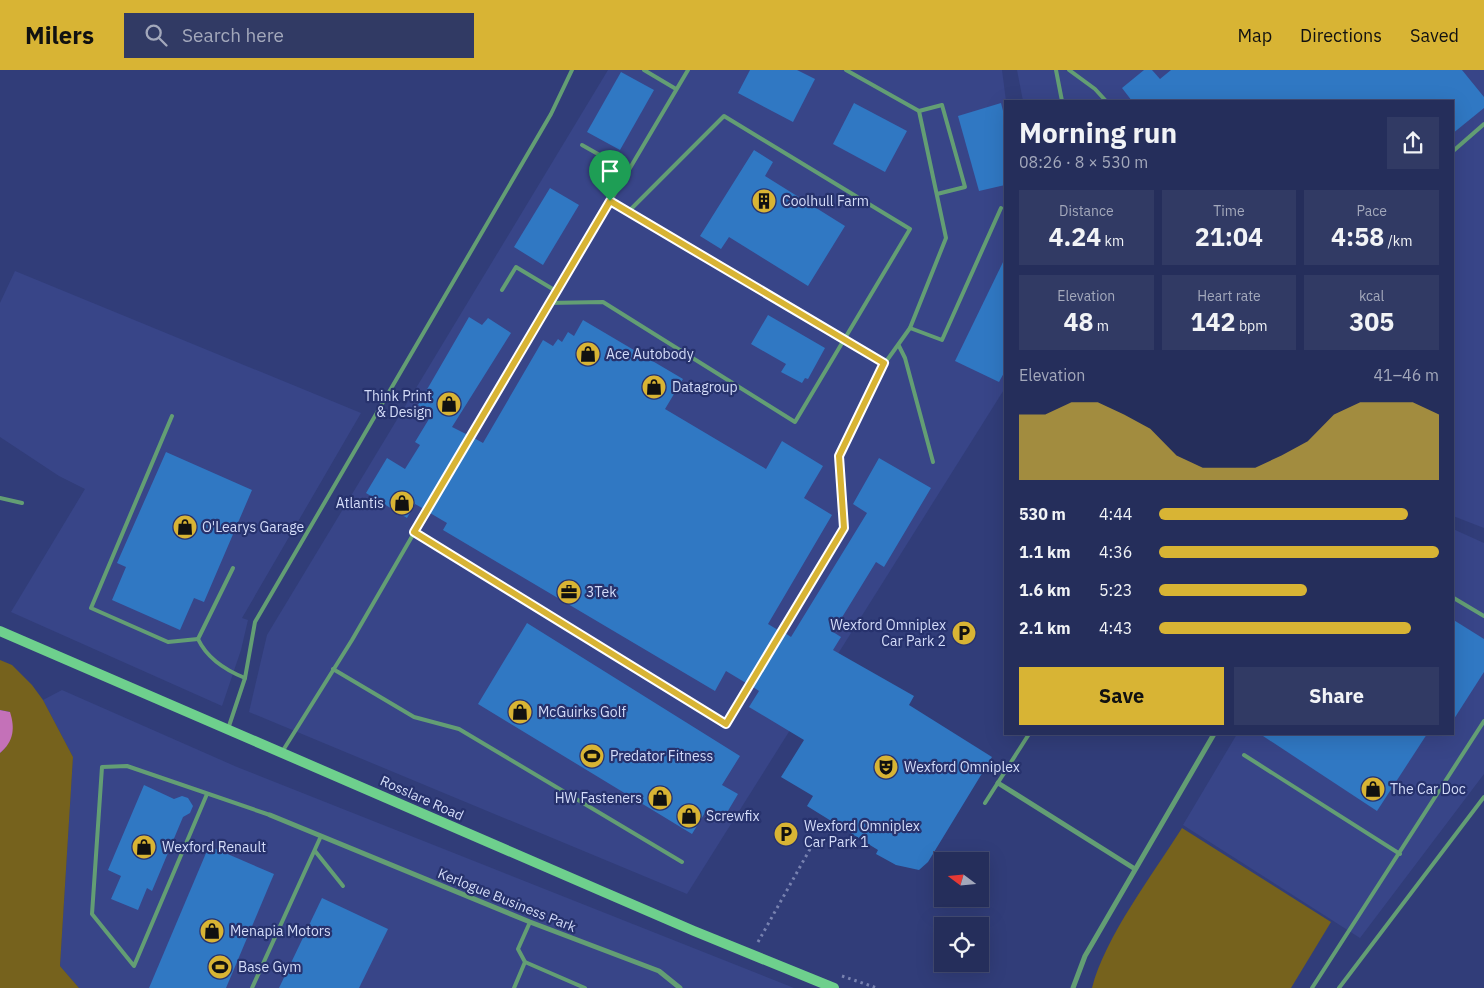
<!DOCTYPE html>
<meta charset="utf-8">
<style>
body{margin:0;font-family:"IBM Plex Sans",sans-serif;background:#313a64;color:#f1f3f6;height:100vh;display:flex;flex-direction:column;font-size:19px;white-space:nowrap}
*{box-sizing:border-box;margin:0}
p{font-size:16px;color:#a3a8bb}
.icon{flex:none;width:28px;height:28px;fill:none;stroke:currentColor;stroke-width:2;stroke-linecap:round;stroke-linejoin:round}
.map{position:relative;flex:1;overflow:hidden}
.panel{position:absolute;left:1004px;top:30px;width:450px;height:635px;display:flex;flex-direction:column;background:#252e5b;border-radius:0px;box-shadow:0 5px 20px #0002,0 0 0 1px #424a71}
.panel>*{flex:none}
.needle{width:32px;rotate:286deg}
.buttons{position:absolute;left:934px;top:782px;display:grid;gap:10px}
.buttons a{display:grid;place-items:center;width:55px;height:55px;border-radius:0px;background:#252e5b;box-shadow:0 5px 20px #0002,0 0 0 1px #424a71;font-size:25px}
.pin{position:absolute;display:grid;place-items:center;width:42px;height:42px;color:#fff;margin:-51px -21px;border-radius:50% 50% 50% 0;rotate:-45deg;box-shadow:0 0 5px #0007}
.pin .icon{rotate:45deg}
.round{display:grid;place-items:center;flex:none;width:52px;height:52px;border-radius:0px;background:#313a64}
.head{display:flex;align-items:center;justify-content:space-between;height:85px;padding:0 15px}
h1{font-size:28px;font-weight:700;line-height:38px}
.metrics{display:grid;grid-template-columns:repeat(3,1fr);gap:8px;height:85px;padding:5px 15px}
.metrics div{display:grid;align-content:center;border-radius:0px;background:#313a64;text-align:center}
.metrics b{font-size:25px;font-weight:700}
.metrics small{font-size:14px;font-weight:400}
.metrics p{font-size:14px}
.chart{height:140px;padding:10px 15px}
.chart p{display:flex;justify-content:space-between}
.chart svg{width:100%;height:90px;margin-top:5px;fill:#d8b434;opacity:.7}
.cta{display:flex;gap:10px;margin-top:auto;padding:10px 15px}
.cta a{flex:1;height:58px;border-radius:0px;background:#d8b434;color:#111;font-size:20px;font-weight:700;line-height:58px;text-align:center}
.cta a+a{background:#313a64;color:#f1f3f6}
ul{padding:0 15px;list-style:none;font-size:16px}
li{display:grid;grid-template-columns:80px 60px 1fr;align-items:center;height:38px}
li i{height:12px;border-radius:6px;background:#d8b434}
header{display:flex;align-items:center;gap:30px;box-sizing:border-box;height:70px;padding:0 25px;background:#d8b434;color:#111}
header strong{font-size:24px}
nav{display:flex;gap:28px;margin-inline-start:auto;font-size:18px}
.search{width:350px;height:45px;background:#313a64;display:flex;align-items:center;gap:12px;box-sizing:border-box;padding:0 18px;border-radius:0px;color:#a3a8bb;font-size:19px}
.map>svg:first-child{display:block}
</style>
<header>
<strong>Milers</strong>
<div class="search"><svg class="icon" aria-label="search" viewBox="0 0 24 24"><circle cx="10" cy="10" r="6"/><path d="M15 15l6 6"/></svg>Search here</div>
<nav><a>Map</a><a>Directions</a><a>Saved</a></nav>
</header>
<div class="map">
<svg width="1484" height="918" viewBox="0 0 1484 918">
<rect width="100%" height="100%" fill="#313d79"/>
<g fill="#384588">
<polygon points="608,0 1002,0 1006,31 1005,318 687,824 249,642 267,565"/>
<polygon points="1017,0 1484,0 1484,458 1453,446 1452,31 1023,31"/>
<polygon points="15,201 361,343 242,548 248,550 241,580 222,636 11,542 85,419 59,406 0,367 0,233"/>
<polygon points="1453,459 1484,473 1484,704 1360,868 1183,755 1237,664 1452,664"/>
<polygon points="62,620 237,697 794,918 79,918 60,896 73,687 43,630"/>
</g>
<g fill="#76621d">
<polygon points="0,590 12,595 32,615 43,630 73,687 60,896 79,918 0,918 0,683 6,677 10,642 0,640"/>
<path d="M1182,758L1331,852L1291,918H1092C1105,867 1153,804 1182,758Z"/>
</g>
<path fill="#c471b8" d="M0,640L10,642C15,658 14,671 0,683Z"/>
<g fill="#3078c3">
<polygon points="750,0 797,0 815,9 793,52 738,23"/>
<polygon points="1144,0 1152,0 1160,9 1171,0 1462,0 1484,27 1484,38 1452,64 1452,31 1132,31 1122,18"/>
<polygon points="621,2 654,20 620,80 587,62"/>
<polygon points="854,33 907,61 885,102 833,74"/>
<polygon points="1001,33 1005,49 1005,115 979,121 958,46"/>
<polygon points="754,80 773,92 765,106 845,156 808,216 729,167 721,179 700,166"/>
<polygon points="550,118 579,135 543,195 514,177"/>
<polygon points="1005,188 1005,301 999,312 955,291"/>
<polygon points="768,245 825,278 808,309 805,308 802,313 781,302 786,294 751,274"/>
<polygon points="469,247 482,255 488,248 511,263 452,357 468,365 424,439 415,434 407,448 366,423 387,388 405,399 420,375 415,372 432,344 418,335"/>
<polygon points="583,250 683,309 665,339 766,399 782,371 823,396 804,428 832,445 768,554 778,560 746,613 726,601 715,621 443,460 447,453 430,443 474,368 483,373 543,270 553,276 558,269 562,272 568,262 574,266"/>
<polygon points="166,382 252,420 204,532 194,528 180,560 112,530 126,497 117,493"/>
<polygon points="879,388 931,418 884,497 876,492 833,562 841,567 833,580 914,626 909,635 992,687 928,792 919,800 896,795 876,784 878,780 807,736 813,726 781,707 804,670 749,637 759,621 753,617 785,563 791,567 867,443 853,434"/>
<polygon points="1452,549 1484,569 1484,602 1452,652"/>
<polygon points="527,553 740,686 722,715 738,724 722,751 706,741 692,764 478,634"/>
<polygon points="1260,664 1427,664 1377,741"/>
<polygon points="144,715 174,729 182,726 188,728 193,736 190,743 183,747 152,821 147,818 138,840 111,829 121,806 108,800"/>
<polygon points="209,776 274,804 226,918 149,918"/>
<polygon points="322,828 388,859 359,918 279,918"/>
</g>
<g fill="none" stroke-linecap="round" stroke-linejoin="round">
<g stroke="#7882b0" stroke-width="3" stroke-dasharray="2.5 4" stroke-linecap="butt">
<polyline points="758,872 810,779"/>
<polyline points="842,906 877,918"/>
</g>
<g stroke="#639e74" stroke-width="4">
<polyline points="644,0 676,19"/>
<polyline points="1056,0 1062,31"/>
<polyline points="1069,0 1095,19 1106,31"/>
<polyline points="919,41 942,35 965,117 937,124"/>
<polyline points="582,75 628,101"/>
<polyline points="1452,82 1484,54"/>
<polyline points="611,131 885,293"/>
<polyline points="502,220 516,197 556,221"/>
<polyline points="548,233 603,232 795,352 910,159 724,46 629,141"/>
<polyline points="910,258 942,270 1001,138"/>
<polyline points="899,276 905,288 933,392"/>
<polyline points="172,346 91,538 168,572 198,569"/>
<polyline points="0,428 22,433"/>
<polyline points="414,463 688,0"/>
<polyline points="1452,527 1484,546"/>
<polyline points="198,569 233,498"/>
<path d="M198,569C207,588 225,600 245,608"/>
<polyline points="333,599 414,647 459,659 682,792"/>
<polyline points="228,659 245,608 255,552 551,44 572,0"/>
<polyline points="282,682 352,570 414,463 726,654 844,458 839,386 885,293 910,258 946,168 919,41 846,0"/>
<polyline points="1244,685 1400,784"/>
<polyline points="207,724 134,896 92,844 102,697 127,696 270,745"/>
<polyline points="985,733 1029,664"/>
<polyline points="315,781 343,816"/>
<polyline points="530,852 518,879 525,892 585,918"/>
<polyline points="252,918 321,766"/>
<polyline points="514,918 525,892"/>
<polyline points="1312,918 1484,651"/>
<polyline points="1339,918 1484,727"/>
</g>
<g stroke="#639e74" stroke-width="5">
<polyline points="998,713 1135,799"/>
<polyline points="270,745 530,852 659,901 680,918"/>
<polyline points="1073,918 1085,886 1214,664"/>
</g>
<polyline stroke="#6ed08d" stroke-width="10" points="0,561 694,861 834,918"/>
</g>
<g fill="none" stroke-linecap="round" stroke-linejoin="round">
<defs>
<polygon id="route" points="610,131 884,293 839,386 844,458 726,654 414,462"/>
</defs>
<use href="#route" stroke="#fff" stroke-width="10"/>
<use href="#route" stroke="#d8b434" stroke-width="6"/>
</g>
<defs>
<symbol id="building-disc" viewBox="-11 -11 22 22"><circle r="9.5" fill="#d8b434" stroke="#27326d"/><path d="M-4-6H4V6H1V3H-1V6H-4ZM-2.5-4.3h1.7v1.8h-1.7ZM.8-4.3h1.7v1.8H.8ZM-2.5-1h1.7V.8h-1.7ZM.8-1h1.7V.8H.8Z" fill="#111"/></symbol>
<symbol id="shop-disc" viewBox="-11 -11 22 22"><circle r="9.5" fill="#d8b434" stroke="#27326d"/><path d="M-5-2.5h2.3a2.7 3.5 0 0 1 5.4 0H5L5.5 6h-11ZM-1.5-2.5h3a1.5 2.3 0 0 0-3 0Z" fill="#111"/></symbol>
<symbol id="office-disc" viewBox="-11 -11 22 22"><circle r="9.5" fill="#d8b434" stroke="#27326d"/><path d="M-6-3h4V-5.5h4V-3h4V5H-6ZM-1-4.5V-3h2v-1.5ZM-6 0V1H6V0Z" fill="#111"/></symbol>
<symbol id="parking-disc" viewBox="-11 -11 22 22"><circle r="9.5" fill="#d8b434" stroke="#27326d"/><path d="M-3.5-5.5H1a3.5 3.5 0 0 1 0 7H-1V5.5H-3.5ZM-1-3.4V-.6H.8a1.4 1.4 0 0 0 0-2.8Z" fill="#111"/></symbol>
<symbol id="stadium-disc" viewBox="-11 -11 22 22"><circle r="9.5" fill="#d8b434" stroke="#27326d"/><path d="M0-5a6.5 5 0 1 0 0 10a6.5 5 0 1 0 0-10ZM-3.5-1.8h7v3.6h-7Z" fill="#111"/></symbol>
<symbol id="theatre-disc" viewBox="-11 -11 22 22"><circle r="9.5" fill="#d8b434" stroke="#27326d"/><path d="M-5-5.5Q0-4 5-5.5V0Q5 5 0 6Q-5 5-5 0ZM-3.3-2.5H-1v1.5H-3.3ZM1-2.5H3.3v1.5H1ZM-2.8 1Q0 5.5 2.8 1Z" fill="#111"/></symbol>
</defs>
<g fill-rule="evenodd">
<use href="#building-disc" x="750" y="117" width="28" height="28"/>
<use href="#shop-disc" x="574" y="270" width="28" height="28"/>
<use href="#shop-disc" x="640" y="303" width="28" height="28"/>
<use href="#shop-disc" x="435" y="320" width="28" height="28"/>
<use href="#shop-disc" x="388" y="419" width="28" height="28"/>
<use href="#shop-disc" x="171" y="443" width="28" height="28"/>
<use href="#office-disc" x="555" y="508" width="28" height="28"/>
<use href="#parking-disc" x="950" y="549" width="28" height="28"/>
<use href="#shop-disc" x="506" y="628" width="28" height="28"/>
<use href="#stadium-disc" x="578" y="672" width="28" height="28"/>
<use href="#theatre-disc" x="872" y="683" width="28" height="28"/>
<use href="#shop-disc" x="1359" y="705" width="28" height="28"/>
<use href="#shop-disc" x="646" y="714" width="28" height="28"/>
<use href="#shop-disc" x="675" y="732" width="28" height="28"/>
<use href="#parking-disc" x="772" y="750" width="28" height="28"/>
<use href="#shop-disc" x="130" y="763" width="28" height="28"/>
<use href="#shop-disc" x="198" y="847" width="28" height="28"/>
<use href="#stadium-disc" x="206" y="883" width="28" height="28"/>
</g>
<g text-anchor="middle" stroke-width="4.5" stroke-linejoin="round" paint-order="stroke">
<g font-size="14" fill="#d4dcf9" stroke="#27326d" text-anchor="start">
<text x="782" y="136">Coolhull Farm</text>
<text x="606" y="289">Ace Autobody</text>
<text x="672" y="322">Datagroup</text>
<text x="432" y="331" text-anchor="end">Think Print<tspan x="432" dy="16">&amp; Design</tspan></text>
<text x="384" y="438" text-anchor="end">Atlantis</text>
<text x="202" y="462">O'Learys Garage</text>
<text x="586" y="527">3Tek</text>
<text x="946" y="560" text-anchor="end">Wexford Omniplex<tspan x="946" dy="16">Car Park 2</tspan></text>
<text x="538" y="647">McGuirks Golf</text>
<text x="610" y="691">Predator Fitness</text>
<text x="904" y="702">Wexford Omniplex</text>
<text x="1390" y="724">The Car Doc</text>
<text x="642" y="733" text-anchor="end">HW Fasteners</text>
<text x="706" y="751">Screwfix</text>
<text x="804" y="761">Wexford Omniplex<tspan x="804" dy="16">Car Park 1</tspan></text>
<text x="162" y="782">Wexford Renault</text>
<text x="230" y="866">Menapia Motors</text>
<text x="238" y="902">Base Gym</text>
</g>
<g font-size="14" fill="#d4dcf9" stroke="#27326d">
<text transform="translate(422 728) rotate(24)" y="5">Rosslare Road</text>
<text transform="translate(507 830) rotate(22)" y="5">Kerlogue Business Park</text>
</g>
</g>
</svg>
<div class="buttons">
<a><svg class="needle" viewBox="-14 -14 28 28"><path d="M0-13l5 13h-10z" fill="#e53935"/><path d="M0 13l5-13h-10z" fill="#a3a8bb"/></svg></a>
<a><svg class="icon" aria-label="locate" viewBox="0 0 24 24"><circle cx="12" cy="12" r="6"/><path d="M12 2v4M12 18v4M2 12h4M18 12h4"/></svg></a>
</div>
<div class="pin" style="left:610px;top:131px;background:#1e9e55"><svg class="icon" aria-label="arrive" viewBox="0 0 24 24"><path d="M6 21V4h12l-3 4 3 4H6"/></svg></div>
<section class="panel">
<div class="head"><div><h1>Morning run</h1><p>08:26 · 8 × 530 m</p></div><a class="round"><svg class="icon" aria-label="share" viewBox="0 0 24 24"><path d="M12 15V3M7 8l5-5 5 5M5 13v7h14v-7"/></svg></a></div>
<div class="metrics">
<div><p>Distance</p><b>4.24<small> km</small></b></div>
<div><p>Time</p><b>21:04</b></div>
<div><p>Pace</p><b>4:58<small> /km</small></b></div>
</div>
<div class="metrics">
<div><p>Elevation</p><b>48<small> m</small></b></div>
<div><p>Heart rate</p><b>142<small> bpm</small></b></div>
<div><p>kcal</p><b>305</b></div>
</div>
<div class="chart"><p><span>Elevation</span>41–46 m</p>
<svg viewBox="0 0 160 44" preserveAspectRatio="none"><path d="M0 44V12L10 12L20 6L30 6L40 12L50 19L60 32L70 38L80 38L90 38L100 32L110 25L120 12L130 6L140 6L150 6L160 12V44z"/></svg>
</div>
<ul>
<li><b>530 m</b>4:44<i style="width:89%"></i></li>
<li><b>1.1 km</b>4:36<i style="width:100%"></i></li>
<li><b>1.6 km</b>5:23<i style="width:53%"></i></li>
<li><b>2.1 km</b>4:43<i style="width:90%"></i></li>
</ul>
<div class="cta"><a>Save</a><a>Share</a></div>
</section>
</div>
